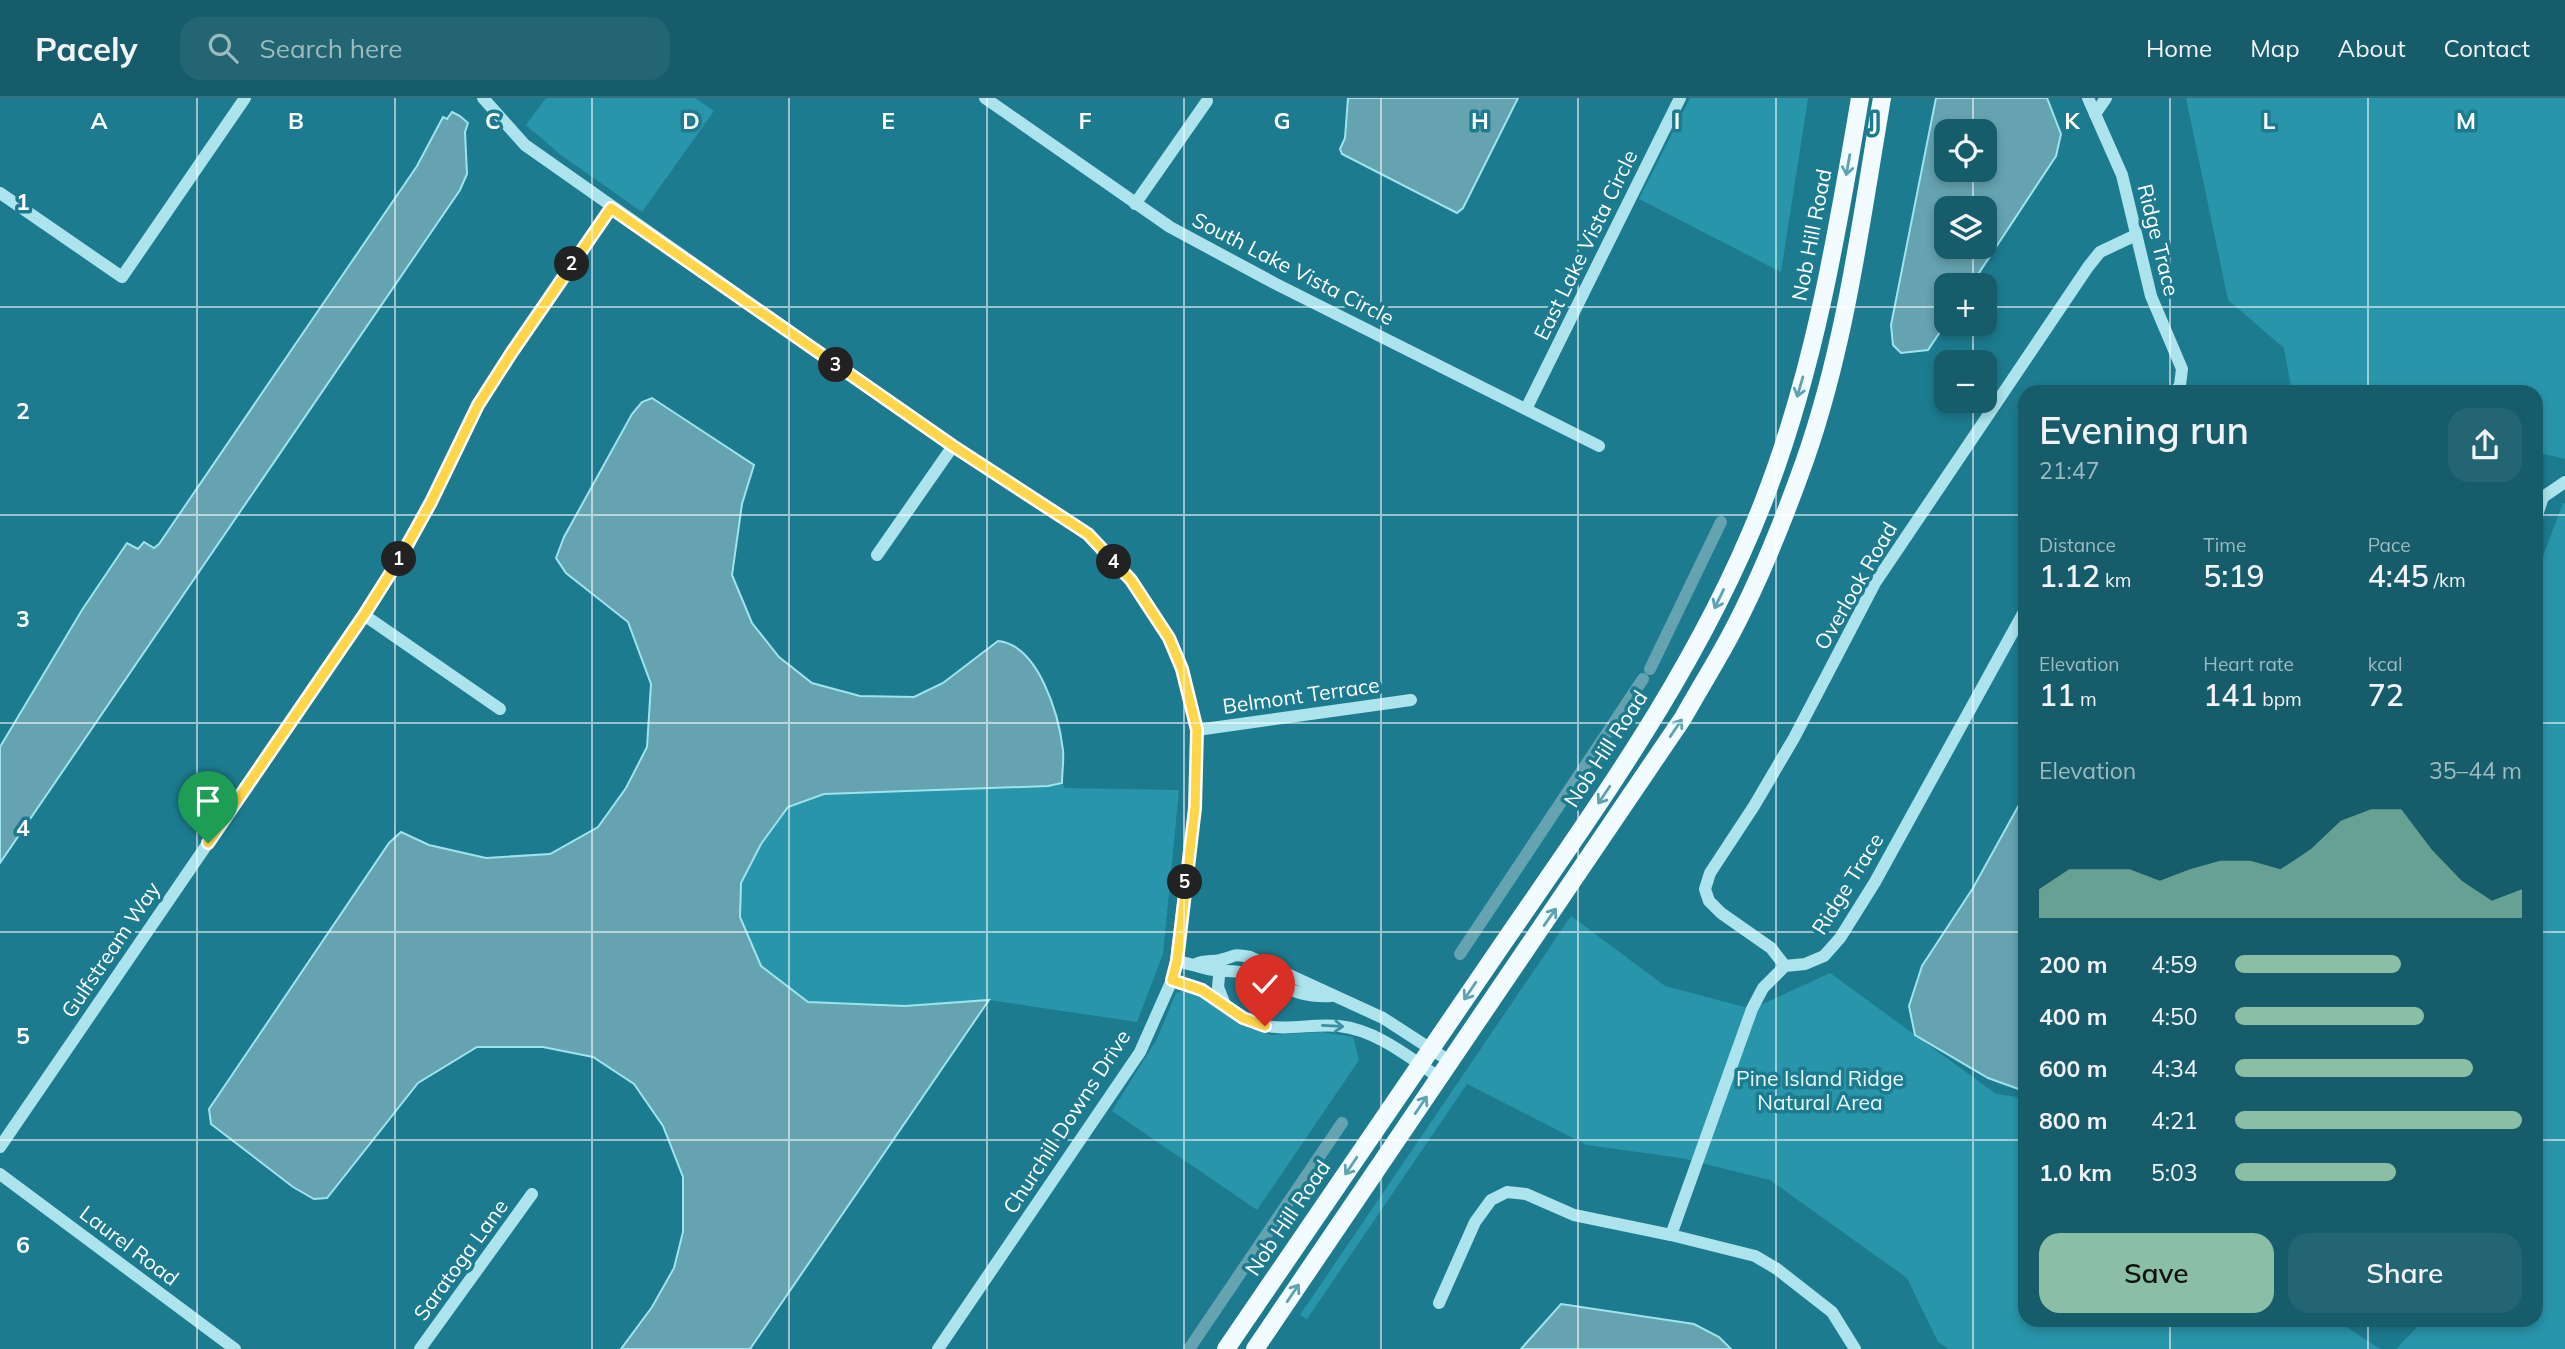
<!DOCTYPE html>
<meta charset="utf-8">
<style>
body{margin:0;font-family:Mulish,sans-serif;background:#236573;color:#f1f3f6;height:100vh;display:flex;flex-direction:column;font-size:26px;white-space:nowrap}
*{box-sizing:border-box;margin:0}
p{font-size:23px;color:#9ebac1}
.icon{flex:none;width:38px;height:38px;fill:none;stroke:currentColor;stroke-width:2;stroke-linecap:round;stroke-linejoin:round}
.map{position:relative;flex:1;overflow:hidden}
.drawer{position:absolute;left:2018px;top:287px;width:525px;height:942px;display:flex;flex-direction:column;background:#165c6b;border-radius:21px;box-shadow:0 4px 10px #0003}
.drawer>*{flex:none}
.controls{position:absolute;left:1934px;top:21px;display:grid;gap:14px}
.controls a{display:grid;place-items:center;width:63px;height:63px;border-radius:14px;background:#165c6b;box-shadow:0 4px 10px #0003;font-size:35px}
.pin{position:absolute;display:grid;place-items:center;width:60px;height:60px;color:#fff;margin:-72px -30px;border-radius:50% 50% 50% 0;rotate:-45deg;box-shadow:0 0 7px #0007}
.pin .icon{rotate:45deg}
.km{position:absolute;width:35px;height:35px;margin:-18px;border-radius:50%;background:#222;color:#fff;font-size:19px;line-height:35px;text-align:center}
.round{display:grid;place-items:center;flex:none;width:74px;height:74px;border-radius:21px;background:#236573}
.head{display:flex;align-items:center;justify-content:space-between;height:119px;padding:0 21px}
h1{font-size:38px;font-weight:600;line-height:52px}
.metrics{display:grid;grid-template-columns:repeat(3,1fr);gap:10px;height:119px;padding:7px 21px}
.metrics div{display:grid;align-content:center}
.metrics b{font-size:30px;font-weight:600}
.metrics small{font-size:19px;font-weight:400}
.metrics p{font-size:19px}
.chart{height:196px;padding:14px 21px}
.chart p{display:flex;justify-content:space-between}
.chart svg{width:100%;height:126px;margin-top:7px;fill:#8abfa5;opacity:.7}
.primary-button{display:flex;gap:14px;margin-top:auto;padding:14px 21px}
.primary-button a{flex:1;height:80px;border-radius:21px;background:#8abfa5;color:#111;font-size:28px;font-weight:600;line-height:80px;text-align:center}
.primary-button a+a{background:#236573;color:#f1f3f6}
ul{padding:0 21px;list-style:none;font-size:23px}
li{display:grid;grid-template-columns:112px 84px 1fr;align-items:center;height:52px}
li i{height:18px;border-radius:9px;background:#8abfa5}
header{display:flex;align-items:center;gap:42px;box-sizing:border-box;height:98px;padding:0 35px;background:#165c6b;border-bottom:2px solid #35717e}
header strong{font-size:33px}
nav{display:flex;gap:38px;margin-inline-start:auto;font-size:24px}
.search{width:490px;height:63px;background:#236573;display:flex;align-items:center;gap:18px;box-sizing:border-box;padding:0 24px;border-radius:21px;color:#9ebac1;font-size:26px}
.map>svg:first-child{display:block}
</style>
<header>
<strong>Pacely</strong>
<div class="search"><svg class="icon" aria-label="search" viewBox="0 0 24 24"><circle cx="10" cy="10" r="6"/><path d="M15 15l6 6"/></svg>Search here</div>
<nav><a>Home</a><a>Map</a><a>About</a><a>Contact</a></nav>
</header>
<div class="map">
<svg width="2565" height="1251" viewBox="0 0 2565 1251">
<rect width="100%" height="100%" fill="#1d7b8f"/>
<g fill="#2995aa">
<polygon points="546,0 695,0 714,13 642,114 561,57 526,27"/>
<polygon points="1690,0 1808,0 1781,174 1639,101"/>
<polygon points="2186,0 2565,0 2565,361 2536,354 2536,294 2292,294 2284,250 2228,202"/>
<polygon points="2563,405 2565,405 2565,1251 2396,1251 2424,1222 2536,1222 2536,477"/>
<polygon points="1062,685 1065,690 1179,692 1163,856 1137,924 989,902 905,908 808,904 761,868 740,819 741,785 761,746 788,709 824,696 1048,688"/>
<polygon points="1571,818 1665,888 1752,911 1830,875 1996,996 2025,1000 2025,1222 2336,1222 2380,1251 1949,1251 1938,1244 1907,1180 1770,1082 1681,1060 1587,1047 1467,986 1307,1221 1300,1217"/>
<polygon points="1186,892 1206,900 1249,930 1272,937 1321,934 1353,939 1359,962 1257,1112 1112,1013 1157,941 1176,895"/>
</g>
<g fill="#65a3b0" stroke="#9fe3ef" stroke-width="2" fill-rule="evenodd">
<polygon points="1348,0 1518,0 1463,110 1457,115 1342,56 1340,51 1345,40"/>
<path d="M1936,0H2047L2061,36L2056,58L1971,187H1946V225L1928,252L1901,255L1893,247L1891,227ZM1984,33V72H1946V33ZM1984,110V149H1946V110Z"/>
<polygon points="452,14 460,18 468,25 465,34 467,76 460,92 0,765 0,649 82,512 127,445 138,451 144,444 154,450 159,446 417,68 443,19 447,21"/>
<path d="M652,300L754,367L742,406L732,477L752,525L779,559L812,585L860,598L914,599L943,585L998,543C1039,547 1059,618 1063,652C1064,663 1062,674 1062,685L1048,688L824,696L788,709L761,746L741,785L740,819L761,868L808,904L905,908L989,902L750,1251H621L652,1209L674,1170L683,1134V1079L663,1028L634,986L593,959L543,949H477L418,985L327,1100L314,1101L293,1089L211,1026L209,1011L389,745L401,734L429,747L486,760L550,756L598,729L626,690L647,649L651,586L628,524L566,475L556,460L564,439L632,316L642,304Z"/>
<polygon points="2025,696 2025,993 2024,993 1988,980 1915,937 1909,908 1922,868 1973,790"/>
<polygon points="1561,1206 1694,1226 1719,1239 1731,1251 1521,1251"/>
</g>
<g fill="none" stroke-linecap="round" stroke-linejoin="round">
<g stroke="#65a3b0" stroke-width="12">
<polyline points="1650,571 1721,424"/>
<polyline points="1460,856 1643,581"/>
<polyline points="1189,1251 1342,1025"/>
</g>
<g stroke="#ace3ed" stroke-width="12">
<polyline points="483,0 525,47 953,348 1088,437 1131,482 1169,540 1182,571 1197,632 1195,710 1176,863 1172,882 1140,954 938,1251"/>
<polyline points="985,0 1170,129 1274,185 1599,348"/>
<polyline points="2088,0 2122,77 2151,198 2182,271 2180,287 2175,294"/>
<polyline points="2095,16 2106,0"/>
<polyline points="0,95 122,179 245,0"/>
<polyline points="1135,106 1207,3"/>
<polyline points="1526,311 1680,0"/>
<polyline points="2536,420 2543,399 2565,384"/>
<polyline points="877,457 953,348"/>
<polyline points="364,517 500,611"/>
<polyline points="1197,632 1411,602"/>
<path d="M1176,863C1188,865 1198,869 1208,871C1223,874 1237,872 1252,876C1284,886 1295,900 1331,898"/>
<path d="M1196,866C1205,862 1211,864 1220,862C1236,859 1230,855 1250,859L1383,920L1451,964"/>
<polyline points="1220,867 1218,889 1225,907"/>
<polyline points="1785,868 1771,850 1721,815 1709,803 1705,791 1710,775 1754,708 1794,640 1875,485 2088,169 2100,154 2136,137"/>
<path d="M1172,882C1188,887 1203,892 1217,901C1230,910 1242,921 1258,926C1285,934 1312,925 1339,928C1377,932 1410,960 1440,980"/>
<polyline points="0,1049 364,517 400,460 431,404 478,307 512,254 611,110"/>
<polyline points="0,1076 235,1251"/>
<polyline points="1671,1137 1752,911 1763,890 1785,868 1805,866 1824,858 1840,840 1875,784 2025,512"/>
<polyline points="1439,1205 1475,1124 1491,1102 1507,1094 1526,1096 1574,1117 1671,1137 1755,1158 1777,1171 1832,1214 1855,1251"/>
<polyline points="420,1251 532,1096"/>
</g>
<g stroke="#f2fcff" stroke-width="18">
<path d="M1226,1251C1319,1115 1411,979 1504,844C1601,703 1702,563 1764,402C1814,273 1837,136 1860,0"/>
<path d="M1255,1251L1683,620C1698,593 1715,566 1730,538C1760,482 1784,421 1805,362C1846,245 1861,122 1882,0"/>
</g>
</g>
<defs><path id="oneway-shaft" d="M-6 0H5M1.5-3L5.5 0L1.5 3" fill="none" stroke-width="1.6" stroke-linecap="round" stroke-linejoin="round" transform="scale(1.75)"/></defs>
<g stroke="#5da2b1">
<use href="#oneway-shaft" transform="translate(1848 67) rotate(100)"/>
<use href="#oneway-shaft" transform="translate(1800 289) rotate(106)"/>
<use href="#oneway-shaft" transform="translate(1719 501) rotate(116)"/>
<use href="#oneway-shaft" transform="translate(1676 630) rotate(-56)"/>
<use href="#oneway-shaft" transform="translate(1604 697) rotate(124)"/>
<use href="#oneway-shaft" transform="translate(1550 819) rotate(-55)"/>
<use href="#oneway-shaft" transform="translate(1470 893) rotate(124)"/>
<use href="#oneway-shaft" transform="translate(1421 1007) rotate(-56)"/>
<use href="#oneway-shaft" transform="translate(1351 1068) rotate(124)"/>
<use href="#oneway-shaft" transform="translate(1293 1195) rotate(-56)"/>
</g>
<use stroke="#3a90a2" href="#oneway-shaft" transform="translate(1333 928) rotate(3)"/>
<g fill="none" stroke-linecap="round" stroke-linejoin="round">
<defs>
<polyline id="route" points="208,745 364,517 400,460 431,404 478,307 512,254 611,110 953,348 1088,436 1131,482 1169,540 1182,571 1197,632 1195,710 1177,863 1172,882 1202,892 1243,920 1265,928"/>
</defs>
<use href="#route" stroke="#fff" stroke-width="14"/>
<use href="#route" stroke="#ffd54a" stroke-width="9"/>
</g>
<path fill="none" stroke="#fff" stroke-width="2" stroke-opacity="0.55" d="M197,0V1251M395,0V1251M592,0V1251M789,0V1251M987,0V1251M1184,0V1251M1381,0V1251M1578,0V1251M1776,0V1251M1973,0V33M2170,0V294M2368,0V294M1973,72V110M1973,149V187M0,209H1946M1984,209H2565M1973,226V264M1973,303V1251M0,417H2025M2536,417H2565M0,625H2025M2536,625H2565M0,834H2025M2536,834H2565M0,1042H2025M2536,1042H2565M2170,1222V1251M2368,1222V1251"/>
<g text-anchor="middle" stroke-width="7" stroke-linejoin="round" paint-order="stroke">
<g font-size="21" fill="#fff" stroke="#1d7b8f">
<text transform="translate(1812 137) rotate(-79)" y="7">Nob Hill Road</text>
<text transform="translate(2158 142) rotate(76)" y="7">Ridge Trace</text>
<text transform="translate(1586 147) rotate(-64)" y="7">East Lake Vista Circle</text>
<text transform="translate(1293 171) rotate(27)" y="7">South Lake Vista Circle</text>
<text transform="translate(1856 488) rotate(-60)" y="7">Overlook Road</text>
<text transform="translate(1301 598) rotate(-8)" y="7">Belmont Terrace</text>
<text transform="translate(1606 651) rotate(-57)" y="7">Nob Hill Road</text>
<text transform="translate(1848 786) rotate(-58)" y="7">Ridge Trace</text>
<text transform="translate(111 852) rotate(-56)" y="7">Gulfstream Way</text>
<text transform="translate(1067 1024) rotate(-57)" y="7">Churchill Downs Drive</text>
<text transform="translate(1288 1120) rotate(-56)" y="7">Nob Hill Road</text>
<text transform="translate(129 1148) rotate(37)" y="7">Laurel Road</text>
<text transform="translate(461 1162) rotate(-54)" y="7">Saratoga Lane</text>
</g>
<g font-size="21" fill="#e8f9fc" stroke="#1d7b8f">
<text x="1820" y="988">Pine Island Ridge<tspan x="1820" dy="24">Natural Area</tspan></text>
</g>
</g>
<g font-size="23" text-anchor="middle" font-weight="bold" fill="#fff" stroke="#1d7b8f" stroke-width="7" stroke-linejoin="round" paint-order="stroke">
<text x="99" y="31">A</text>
<text x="296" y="31">B</text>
<text x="493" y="31">C</text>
<text x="691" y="31">D</text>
<text x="888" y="31">E</text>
<text x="1085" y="31">F</text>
<text x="1282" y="31">G</text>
<text x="1480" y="31">H</text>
<text x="1677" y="31">I</text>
<text x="1874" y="31">J</text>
<text x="2072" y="31">K</text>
<text x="2269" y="31">L</text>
<text x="2466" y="31">M</text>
<text x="23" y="112">1</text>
<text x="23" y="321">2</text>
<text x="23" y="529">3</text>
<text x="23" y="738">4</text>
<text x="23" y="946">5</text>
<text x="23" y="1155">6</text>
</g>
</svg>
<div class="controls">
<a><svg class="icon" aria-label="locate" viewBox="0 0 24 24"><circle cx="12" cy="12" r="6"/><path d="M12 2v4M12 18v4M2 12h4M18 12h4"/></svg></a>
<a><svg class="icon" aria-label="layers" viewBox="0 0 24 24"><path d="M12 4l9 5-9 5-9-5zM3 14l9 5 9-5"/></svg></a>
<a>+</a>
<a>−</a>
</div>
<div class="pin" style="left:208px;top:745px;background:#1e9e55"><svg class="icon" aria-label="arrive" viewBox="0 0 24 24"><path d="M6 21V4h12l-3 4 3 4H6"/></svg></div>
<div class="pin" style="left:1265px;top:928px;background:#d93025"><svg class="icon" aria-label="check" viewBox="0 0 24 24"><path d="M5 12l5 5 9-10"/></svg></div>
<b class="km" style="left:399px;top:461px">1</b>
<b class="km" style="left:572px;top:166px">2</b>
<b class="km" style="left:836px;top:267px">3</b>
<b class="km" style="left:1114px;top:464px">4</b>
<b class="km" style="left:1185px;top:784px">5</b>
<section class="drawer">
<div class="head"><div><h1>Evening run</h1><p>21:47</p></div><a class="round"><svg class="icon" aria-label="share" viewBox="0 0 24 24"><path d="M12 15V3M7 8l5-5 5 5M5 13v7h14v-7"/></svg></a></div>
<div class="metrics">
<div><p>Distance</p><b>1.12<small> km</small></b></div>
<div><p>Time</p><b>5:19</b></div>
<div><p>Pace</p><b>4:45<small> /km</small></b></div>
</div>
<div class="metrics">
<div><p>Elevation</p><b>11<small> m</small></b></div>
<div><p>Heart rate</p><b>141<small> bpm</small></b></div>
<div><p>kcal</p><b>72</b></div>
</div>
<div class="chart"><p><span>Elevation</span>35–44 m</p>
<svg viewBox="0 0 160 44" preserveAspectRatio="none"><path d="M0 44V34L10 27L20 27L30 27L40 31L50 27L60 24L70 24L80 27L90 20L100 10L110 6L120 6L130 20L140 31L150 38L160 34V44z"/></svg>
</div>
<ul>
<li><b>200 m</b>4:59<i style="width:58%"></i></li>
<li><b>400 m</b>4:50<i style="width:66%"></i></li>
<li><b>600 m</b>4:34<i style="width:83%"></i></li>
<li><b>800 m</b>4:21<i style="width:100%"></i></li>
<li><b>1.0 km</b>5:03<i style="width:56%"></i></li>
</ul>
<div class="primary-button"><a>Save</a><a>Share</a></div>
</section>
</div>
